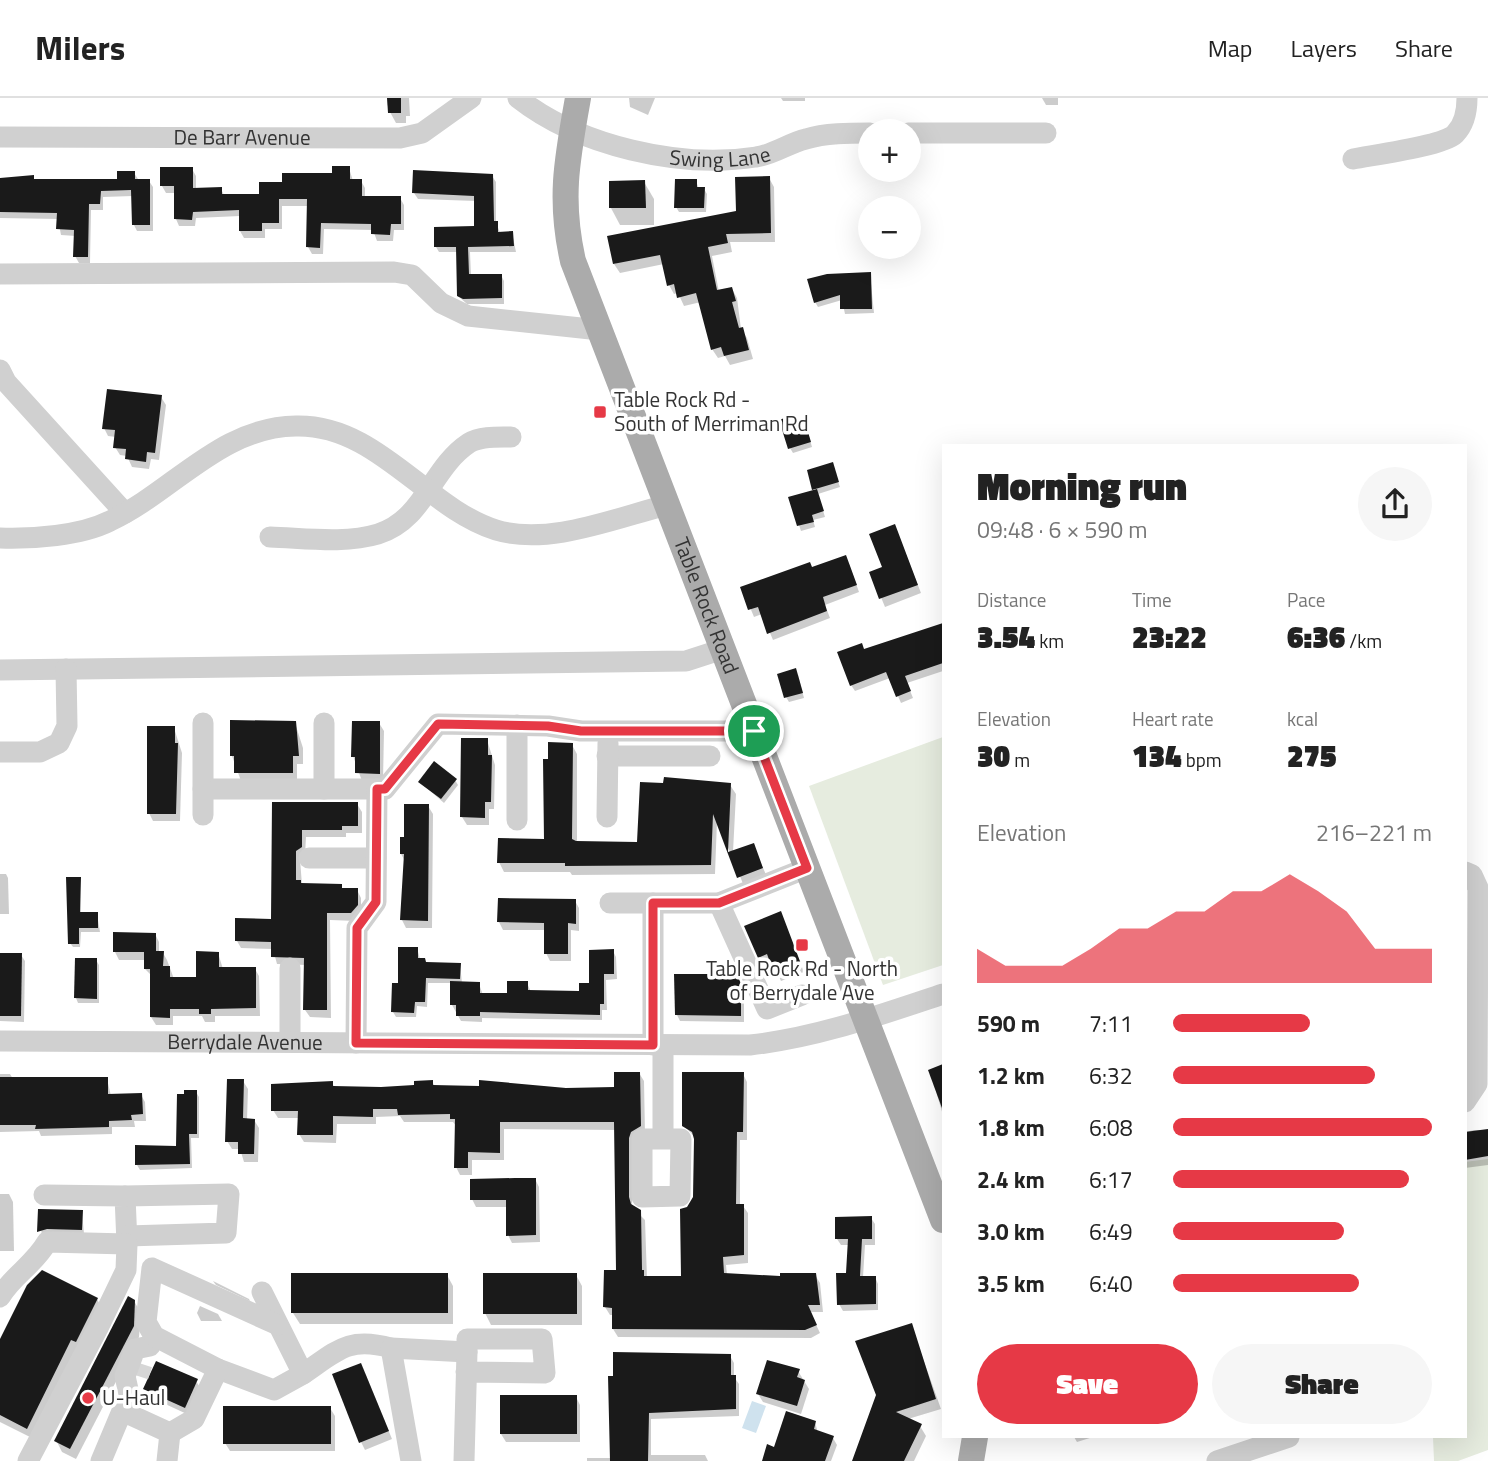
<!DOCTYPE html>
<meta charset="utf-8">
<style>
body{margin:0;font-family:"Titillium Web",sans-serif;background:#f6f6f6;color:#222;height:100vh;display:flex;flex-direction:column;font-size:26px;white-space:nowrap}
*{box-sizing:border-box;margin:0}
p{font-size:23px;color:#767676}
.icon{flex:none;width:38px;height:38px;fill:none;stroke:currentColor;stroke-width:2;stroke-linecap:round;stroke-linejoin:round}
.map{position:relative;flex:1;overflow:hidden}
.sheet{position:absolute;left:942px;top:346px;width:525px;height:994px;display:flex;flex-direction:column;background:#fff;border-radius:0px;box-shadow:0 7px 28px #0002}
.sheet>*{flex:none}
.fabs{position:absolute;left:858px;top:21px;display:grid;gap:14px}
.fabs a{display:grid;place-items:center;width:63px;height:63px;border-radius:50%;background:#fff;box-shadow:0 7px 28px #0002;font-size:35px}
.pin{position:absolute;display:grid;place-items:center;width:60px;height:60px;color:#fff;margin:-30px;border:4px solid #fff;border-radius:50%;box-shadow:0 2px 7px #0007}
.round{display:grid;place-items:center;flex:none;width:74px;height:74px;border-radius:37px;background:#f6f6f6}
.summary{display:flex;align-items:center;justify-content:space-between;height:119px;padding:0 35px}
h1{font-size:38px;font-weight:800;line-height:52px}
.metrics{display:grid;grid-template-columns:repeat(3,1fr);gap:10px;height:119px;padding:7px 35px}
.metrics div{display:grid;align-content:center}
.metrics b{font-size:30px;font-weight:800}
.metrics small{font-size:19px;font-weight:400}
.metrics p{font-size:19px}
.chart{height:196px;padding:14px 35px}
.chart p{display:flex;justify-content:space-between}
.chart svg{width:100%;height:126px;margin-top:7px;fill:#e63946;opacity:.7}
.primary-button{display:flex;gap:14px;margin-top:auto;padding:14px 35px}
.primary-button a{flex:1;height:80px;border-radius:42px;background:#e63946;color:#fff;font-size:28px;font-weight:800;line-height:80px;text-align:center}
.primary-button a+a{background:#f6f6f6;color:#222}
ul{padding:0 35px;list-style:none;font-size:23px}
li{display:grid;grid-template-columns:112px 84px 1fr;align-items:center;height:52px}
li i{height:18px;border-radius:9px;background:#e63946}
header{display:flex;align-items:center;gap:42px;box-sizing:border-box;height:98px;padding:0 35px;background:#fff;border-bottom:2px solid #e0e0e0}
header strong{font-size:33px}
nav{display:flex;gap:38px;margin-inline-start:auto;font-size:24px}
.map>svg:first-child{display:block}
</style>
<header>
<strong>Milers</strong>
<nav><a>Map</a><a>Layers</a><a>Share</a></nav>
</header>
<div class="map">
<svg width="1488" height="1363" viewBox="0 0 1488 1363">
<rect width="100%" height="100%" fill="#fff"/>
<g fill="#e6ecdf">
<polygon points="943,639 943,867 883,887 809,688"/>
<polygon points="1488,1061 1488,1352 1458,1363 1434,1363 1433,1339 1465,1339 1465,1064"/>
</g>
<polygon fill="#cfe2ee" points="752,1303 766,1308 756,1335 742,1330"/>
<g fill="#0003">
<polygon points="388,0 409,0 410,18 406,18 406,25 396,25 390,14"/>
<polygon points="629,0 655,0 648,17 630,9"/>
<polygon points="781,0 805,0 805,3 783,3"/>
<polygon points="1042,0 1058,0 1058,7 1046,7"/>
<polygon points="349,70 353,83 361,83 365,90 365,99 400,100 404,107 404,132 394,132 393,143 377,143 373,132 324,131 323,156 312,156 308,149 309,108 282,108 282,131 265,131 265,140 244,140 240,133 240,118 196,120 195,128 179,128 176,121 176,95 166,95 162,88 192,71 196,78 196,92 221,91 224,97 261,97 284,86 333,77"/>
<polygon points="134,75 138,81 149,83 153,89 153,133 137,133 134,127 133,98 103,99 103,112 91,112 90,165 79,165 75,158 76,138 61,137 58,121 0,120 0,82 33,79 35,83 119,82"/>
<polygon points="492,78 496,84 496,124 500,135 512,135 516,154 470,154 471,178 501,177 504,183 504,206 467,206 458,198 458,154 439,154 436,149 476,130 476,103 418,101 414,95"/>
<polygon points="769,80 774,89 775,144 730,144 732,154 712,158 719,194 732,191 737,200 741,231 747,240 753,261 730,267 725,258 718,260 712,251 701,204 684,208 678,195 674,196 669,187 664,166 620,175 614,166 737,114"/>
<polygon points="696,83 699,91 704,91 707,96 706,114 679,114 676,109"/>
<polygon points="644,84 654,101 654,127 620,127 611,110"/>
<polygon points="870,176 874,215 845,216 842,202 818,209 815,204"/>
<polygon points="161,299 166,307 159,362 151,361 149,371 132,369 127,358 120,357 115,349 116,339 108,338 104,330"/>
<polygon points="793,319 797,329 807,331 812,349 793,355 790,350"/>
<polygon points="832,366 840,389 818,396 825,419 813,422 815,429 801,433 790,400 815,393"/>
<polygon points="898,436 921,495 885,509 871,475 884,470"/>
<polygon points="849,466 859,494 825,507 830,520 773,542 762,516 754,519 742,490 812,471"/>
<polygon points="943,527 943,573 907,585 913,600 901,605 890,580 855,593 851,587 865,553"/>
<polygon points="798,577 804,600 789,604 786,599"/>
<polygon points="295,625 303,650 303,666 297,666 297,683 241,683 232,658"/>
<polygon points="379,625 384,633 383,683 362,683 353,658"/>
<polygon points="174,630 182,655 180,723 153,723 149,715"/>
<polygon points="487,642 495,667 494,711 489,711 489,727 467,727 462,719"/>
<polygon points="572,647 577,656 577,745 639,746 665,687 730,687 736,696 733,754 753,747 767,779 744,788 717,723 715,776 572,777 570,774 504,774 499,764 546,742 550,663"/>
<polygon points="455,682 458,687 444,705 420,684"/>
<polygon points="274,706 357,706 362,714 362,735 346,735 346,739 306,739 305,757 300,761 302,787 357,792 361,800 361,815 356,823 330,822 331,920 310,919 305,912 306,867 277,866 273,851 241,850 237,843 272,823"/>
<polygon points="428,708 433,716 432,830 406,830 402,822 405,763 401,756 406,741"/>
<polygon points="0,776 6,776 8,780 9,816 0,816"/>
<polygon points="80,781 81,816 97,816 100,834 81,834 80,849 73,849 70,845"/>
<polygon points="575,803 579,810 579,833 571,832 571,863 550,863 546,855 546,832 503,832 499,824"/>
<polygon points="781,816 804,874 781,883 772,864 764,867 760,859"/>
<polygon points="155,836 159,844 159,855 163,855 167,862 174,881 198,881 218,855 223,871 255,871 259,878 260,918 215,918 215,924 205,924 202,918 173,918 173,927 156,927 151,919 152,878 145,871 145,862 119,862 115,854"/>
<polygon points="417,850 420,861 427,866 460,866 462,885 479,886 483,897 509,897 527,885 531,894 581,894 591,887 613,853 616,859 617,881 606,882 607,912 602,912 602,922 482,920 482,924 461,923 452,907 452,885 428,885 427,909 417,908 416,919 396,919 393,914 400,887"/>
<polygon points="21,857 25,863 24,924 0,923 0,888"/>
<polygon points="96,862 99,867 99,905 78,905 76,900"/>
<polygon points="740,885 744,894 744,924 680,923 677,917"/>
<polygon points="943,968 943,1017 930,973"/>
<polygon points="639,975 644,983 645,1036 633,1049 632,1109 645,1122 647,1180 683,1180 688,1110 695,1099 696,1040 684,1028 743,976 747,984 747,1042 740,1042 740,1108 743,1108 748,1115 748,1165 726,1167 727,1177 781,1180 815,1177 820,1185 823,1214 810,1214 820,1235 811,1240 618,1239 613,1231 613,1217 610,1217 605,1209 618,1174 616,1032 504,1031 504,1062 472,1062 472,1077 460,1077 456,1069 457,1029 453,1024 404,1024 400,1018 376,1019 376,1026 337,1026 336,1045 304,1044 299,1036 299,1020 278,1020 273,1012 332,985 335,990 416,989 432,984 435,988 616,991"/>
<polygon points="0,976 10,976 13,981 107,981 111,998 141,997 145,1004 146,1023 134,1023 135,1029 112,1029 112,1036 41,1038 39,1033 0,1034"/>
<polygon points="243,983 248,991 247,1022 254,1022 259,1030 258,1064 244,1064 240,1051 232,1051 227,1043"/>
<polygon points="196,994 199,999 199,1040 191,1040 192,1070 140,1072 137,1067 178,1050"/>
<polygon points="1474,1032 1488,1032 1488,1067 1465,1070 1465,1034"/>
<polygon points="535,1081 539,1089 540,1144 512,1145 508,1137 507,1109 476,1109 472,1101"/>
<polygon points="0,1096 9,1096 13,1104 14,1153 0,1153"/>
<polygon points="39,1113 82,1114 84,1136 42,1138"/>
<polygon points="871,1120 875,1126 875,1147 865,1147 863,1179 875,1179 878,1186 878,1212 843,1213 839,1206 848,1177 849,1147 841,1147 837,1141"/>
<polygon points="447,1177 453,1188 453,1226 300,1226 293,1215"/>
<polygon points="576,1177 582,1188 582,1227 491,1227 485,1215"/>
<polygon points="213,1183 249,1201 250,1203 216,1187"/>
<polygon points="97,1201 103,1212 34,1341 0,1324 0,1245"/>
<polygon points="134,1203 141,1215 139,1239 76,1361 62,1354 56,1342"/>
<polygon points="200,1208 218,1216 222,1223 201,1223 197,1215"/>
<polygon points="911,1227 941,1311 908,1321 920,1328 926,1338 914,1363 855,1363"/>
<polygon points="730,1258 734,1265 734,1279 739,1286 739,1318 651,1321 651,1357 705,1357 708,1363 587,1363 587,1360 612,1360 610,1280"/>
<polygon points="798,1273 809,1291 801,1316 763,1304 758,1296"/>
<polygon points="365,1275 392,1341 365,1352 361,1344"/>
<polygon points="196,1283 201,1291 189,1317 150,1299 145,1291"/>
<polygon points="576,1299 580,1307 580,1344 506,1344 501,1336"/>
<polygon points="330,1310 335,1318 335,1353 230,1353 225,1345"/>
<polygon points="815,1324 818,1335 833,1340 837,1347 831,1363 763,1363"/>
<polygon points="1074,1339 1093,1339 1077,1344"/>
</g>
<g fill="#1a1a1a">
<polygon points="387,0 401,0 401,15 388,15"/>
<polygon points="332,68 350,68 350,81 362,81 362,98 401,98 401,126 391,126 390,137 371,136 371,126 321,125 320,150 306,149 307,101 279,101 279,125 262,125 262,133 239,133 239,112 193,114 192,122 174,121 174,88 160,88 160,69 193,69 193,90 222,89 222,96 259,96 259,84 282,84 282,75 332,75"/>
<polygon points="413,72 493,76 494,123 498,123 498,134 513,133 514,148 468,149 469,176 502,176 502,200 463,201 457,198 456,149 434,149 434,129 474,128 474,98 412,95"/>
<polygon points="117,73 135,73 135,81 150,81 150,127 132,127 131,92 101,93 100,106 89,106 88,159 73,159 74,132 56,131 57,115 0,114 0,80 34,77 34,81 117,81"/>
<polygon points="770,78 771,135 726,136 728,145 708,149 717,192 732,189 736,203 732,204 739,230 743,229 749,252 724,258 721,249 711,252 696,195 677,200 674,186 667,188 660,157 613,166 607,138 736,113 735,79"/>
<polygon points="675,81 697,81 697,89 705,89 704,110 674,110"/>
<polygon points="645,82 646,110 609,110 609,83"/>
<polygon points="871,174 872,211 840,211 840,197 814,205 807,181 827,176"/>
<polygon points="107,291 162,297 155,355 147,354 146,364 125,361 126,351 113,350 115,332 102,331"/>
<polygon points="793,317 796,327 805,324 811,344 788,351 779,322"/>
<polygon points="833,364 839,384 812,392 807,372"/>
<polygon points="817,391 824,413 812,417 814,424 797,428 788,399"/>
<polygon points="895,426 918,487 879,501 869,474 882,469 869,436"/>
<polygon points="846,457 857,487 823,499 827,513 767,536 758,509 748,512 740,489 810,464 812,469"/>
<polygon points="943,525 943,565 905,578 911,593 896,599 886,574 850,588 837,554 862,545 864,551"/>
<polygon points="796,570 803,595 784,600 777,576"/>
<polygon points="230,622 296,623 299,658 293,658 293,675 234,675 234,658 230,658"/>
<polygon points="352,623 380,623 380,676 355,675 355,659 351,659"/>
<polygon points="147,628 175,628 175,645 178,645 176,716 147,716"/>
<polygon points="461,640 488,640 488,657 492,657 491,704 485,704 485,720 460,719"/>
<polygon points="548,644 573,645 572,741 576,743 637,744 640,684 663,685 664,679 731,685 728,754 754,745 763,770 737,780 713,716 711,767 565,768 565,765 497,765 498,740 544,741 543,661 548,661"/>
<polygon points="434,663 457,681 441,701 418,684"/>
<polygon points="272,704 358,704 358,728 342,728 342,732 302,732 302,749 296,753 296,782 301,782 301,785 342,786 342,790 358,790 358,807 351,815 327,815 327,912 303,912 304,860 271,859 271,844 235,843 235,820 271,821"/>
<polygon points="404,706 429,706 428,823 400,822 404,756 400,756 400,739 404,739"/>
<polygon points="66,779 81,779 80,814 98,814 98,830 79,830 79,846 68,846"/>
<polygon points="498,800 576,801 576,826 568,825 568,856 544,856 544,825 497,824"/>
<polygon points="781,813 801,866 774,876 767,856 758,860 744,828"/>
<polygon points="113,834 156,835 156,853 164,853 163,868 170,868 170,879 196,879 196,853 219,854 219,869 256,869 256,910 211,911 211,916 199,916 199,911 170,911 170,920 150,919 150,871 144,871 144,854 113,854"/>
<polygon points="398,849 418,849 418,860 425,860 426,864 461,865 460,881 426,880 425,904 415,904 414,915 391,914 392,885 398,885"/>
<polygon points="614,851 614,876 604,876 604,906 600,906 600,917 480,914 480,918 456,918 456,907 450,907 450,883 480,884 480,895 507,895 507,883 528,883 528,892 579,893 579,885 589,885 589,852"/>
<polygon points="0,855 22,855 21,918 0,918"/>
<polygon points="75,860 97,860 97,901 74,900"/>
<polygon points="674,876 737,876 741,886 741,918 675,917"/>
<polygon points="943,966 943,1010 942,1010 928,972"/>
<polygon points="614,974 640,974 641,1028 631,1034 629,1040 629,1099 631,1106 641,1112 642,1172 644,1172 644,1178 681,1178 680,1111 687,1109 693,1099 694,1041 692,1034 682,1028 682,974 744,974 743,1034 737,1034 736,1106 744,1106 744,1157 723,1159 724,1175 780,1178 780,1175 816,1175 820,1207 808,1207 817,1227 805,1232 612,1231 612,1210 603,1209 604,1172 616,1172 614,1024 500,1024 500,1055 468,1054 468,1070 454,1070 455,1021 450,1021 450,1016 398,1017 397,1011 373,1011 373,1019 333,1018 333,1037 297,1037 298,1013 271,1013 271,986 333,983 333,988 381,989 414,987 414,983 433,982 433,987 479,988 479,982 566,990 614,989"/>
<polygon points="0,979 108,979 108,996 142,995 143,1016 131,1017 132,1022 109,1023 109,1029 35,1031 36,1027 0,1027"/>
<polygon points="227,981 244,981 243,1020 255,1021 254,1056 238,1056 238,1044 225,1044"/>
<polygon points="184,992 197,992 197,1036 189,1036 190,1066 135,1067 135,1047 176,1048 177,996 184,996"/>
<polygon points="1488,1031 1488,1058 1465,1062 1465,1034"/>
<polygon points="515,1080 536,1080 536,1137 506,1138 506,1102 470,1102 470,1081"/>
<polygon points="38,1111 83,1112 82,1132 47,1131 37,1134"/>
<polygon points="872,1118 872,1141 862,1141 860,1178 876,1178 876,1206 837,1207 836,1175 846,1175 848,1141 835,1141 835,1119"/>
<polygon points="42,1172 98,1200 76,1244 71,1242 27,1331 0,1317 0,1241 27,1187"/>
<rect x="291" y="1175" width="157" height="40"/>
<rect x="483" y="1175" width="94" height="41"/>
<polygon points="128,1198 135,1202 134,1228 70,1351 54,1343"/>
<polygon points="912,1225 936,1301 896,1314 922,1326 904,1363 852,1363 876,1297 855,1243"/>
<polygon points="613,1254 731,1256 731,1277 736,1277 736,1311 649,1315 648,1363 610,1363 608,1278 613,1278"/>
<polygon points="767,1262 800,1271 797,1279 805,1282 797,1308 756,1296"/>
<polygon points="156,1263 198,1281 185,1310 143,1291"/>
<polygon points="361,1265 389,1333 359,1345 332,1276"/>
<rect x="500" y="1297" width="77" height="39"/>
<rect x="223" y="1308" width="108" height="38"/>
<polygon points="786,1313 816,1323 814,1331 834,1338 825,1363 762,1363 767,1346 774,1349"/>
</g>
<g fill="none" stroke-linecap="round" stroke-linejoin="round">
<polyline stroke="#d6d6d6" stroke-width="21" stroke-dasharray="21 10" stroke-linecap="butt" points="138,1278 142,1266"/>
<g stroke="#d0d0d0" stroke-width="21">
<path id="s1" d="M518,0C579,48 680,71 756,59C773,57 789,45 806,41C825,35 850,35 870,35"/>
<polyline points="908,35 1046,35"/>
<path id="s2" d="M0,39L400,40L422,35L471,0"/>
<path d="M1353,61C1373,57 1443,48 1455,36C1464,27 1467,13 1467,0"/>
<polyline points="0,176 394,174 412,177 441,205 468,218 600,232"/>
<polyline points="0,272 6,284 125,415"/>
<path d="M270,439C304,440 345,446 378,436C425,421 431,370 469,345C480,338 498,339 511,339"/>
<path d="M0,440C33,441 80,438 110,423C174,393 220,329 296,328C377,326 426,410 496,432C549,448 615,420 667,407"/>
<polyline points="0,572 686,563 723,551"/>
<polyline points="203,625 203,691 385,691 438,626 548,628 581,633 754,633"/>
<polyline points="324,625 324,691"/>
<polyline points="0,654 40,654 59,645 67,628 66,571"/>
<polyline points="607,658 710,658"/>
<polyline points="203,691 203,717"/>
<polyline points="607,719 608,645"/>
<polyline points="517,722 517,627"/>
<polyline points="309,760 376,760"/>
<polyline points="1465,774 1472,777 1478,790 1477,986 1465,1004"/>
<polyline points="610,805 719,805 807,770"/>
<polyline points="653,805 653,947"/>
<polyline points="719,805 767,911 802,897"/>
<polyline points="290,870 290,944"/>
<path id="s3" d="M0,943L750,947C816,940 880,917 943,896"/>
<polyline points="356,945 357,830 376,804 377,691"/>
<polyline points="663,1041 642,1041 642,1099 680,1098 681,1041 663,1041 663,947"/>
<polyline points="44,1097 125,1098 127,1146"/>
<polyline points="125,1098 229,1096 226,1135 127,1138"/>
<path d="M0,1199C13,1177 34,1167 47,1144L127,1146L126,1172L99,1228L28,1363"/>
<polyline points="218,1271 274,1292 303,1276 262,1194"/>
<path d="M303,1276C337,1253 348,1238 391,1250"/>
<polyline points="129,1296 125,1278 135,1251 150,1248"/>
<polyline points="170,1335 194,1321 218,1271 154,1238 146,1224 152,1170 278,1227"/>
<polyline points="101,1363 122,1313 170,1335 167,1363"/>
<polyline points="411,1363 391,1250 467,1254"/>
<polyline points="464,1363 467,1254 467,1241 542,1241 545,1275 466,1274"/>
<polyline points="1217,1363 1289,1339"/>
</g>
<g stroke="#ababab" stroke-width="26">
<path id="s4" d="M578,0C567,61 559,102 573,163L943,1122"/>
<polyline points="971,1363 975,1339"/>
</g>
</g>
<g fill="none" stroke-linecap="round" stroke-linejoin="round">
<defs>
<polygon id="route" points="438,626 548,628 581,633 754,633 807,770 719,805 653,805 653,947 356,945 357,830 376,804 377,691 385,691"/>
</defs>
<use href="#route" stroke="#fff" stroke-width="14"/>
<use href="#route" stroke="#e63946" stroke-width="9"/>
</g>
<g fill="#e63946" stroke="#fff" stroke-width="2.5">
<rect x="593" y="307" width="14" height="14" rx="3.5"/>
<rect x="795" y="840" width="14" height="14" rx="3.5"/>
<circle cx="88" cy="1300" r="7"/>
</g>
<g text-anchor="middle" stroke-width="7" stroke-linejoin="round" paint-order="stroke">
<g font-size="21" fill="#333" stroke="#fff">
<text dy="7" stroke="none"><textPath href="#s2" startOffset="242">De Barr Avenue</textPath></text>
<text dy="7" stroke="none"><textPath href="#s1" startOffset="215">Swing Lane</textPath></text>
<text dy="7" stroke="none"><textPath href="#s4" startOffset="534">Table Rock Road</textPath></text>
<text dy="7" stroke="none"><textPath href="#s3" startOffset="245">Berrydale Avenue</textPath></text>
</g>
<g font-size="21" fill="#333" stroke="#fff" text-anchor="start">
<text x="614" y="309">Table Rock Rd -<tspan x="614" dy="24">South of Merriman Rd</tspan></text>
<text x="802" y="878" text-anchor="middle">Table Rock Rd - North<tspan x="802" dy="24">of Berrydale Ave</tspan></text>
<text x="102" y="1307">U-Haul</text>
</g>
</g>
</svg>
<div class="fabs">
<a>+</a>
<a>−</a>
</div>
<div class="pin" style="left:754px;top:633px;background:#1e9e55"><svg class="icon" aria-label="arrive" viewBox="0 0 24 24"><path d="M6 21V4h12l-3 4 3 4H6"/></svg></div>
<section class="sheet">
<div class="summary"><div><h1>Morning run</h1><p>09:48 · 6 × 590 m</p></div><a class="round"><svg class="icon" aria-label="share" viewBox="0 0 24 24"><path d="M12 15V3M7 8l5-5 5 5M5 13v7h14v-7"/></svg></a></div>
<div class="metrics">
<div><p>Distance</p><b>3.54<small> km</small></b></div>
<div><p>Time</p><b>23:22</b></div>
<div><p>Pace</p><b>6:36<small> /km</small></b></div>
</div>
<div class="metrics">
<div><p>Elevation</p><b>30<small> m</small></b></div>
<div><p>Heart rate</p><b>134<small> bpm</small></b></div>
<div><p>kcal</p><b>275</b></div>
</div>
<div class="chart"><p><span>Elevation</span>216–221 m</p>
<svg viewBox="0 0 160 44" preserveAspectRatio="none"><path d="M0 44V32L10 38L20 38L30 38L40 32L50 25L60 25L70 19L80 19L90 12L100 12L110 6L120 12L130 19L140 32L150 32L160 32V44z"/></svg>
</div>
<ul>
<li><b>590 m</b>7:11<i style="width:53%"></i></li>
<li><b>1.2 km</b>6:32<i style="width:78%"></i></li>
<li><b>1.8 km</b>6:08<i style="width:100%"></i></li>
<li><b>2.4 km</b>6:17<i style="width:91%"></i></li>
<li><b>3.0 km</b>6:49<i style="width:66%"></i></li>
<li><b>3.5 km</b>6:40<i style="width:72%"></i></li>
</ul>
<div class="primary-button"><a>Save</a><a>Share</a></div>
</section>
</div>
